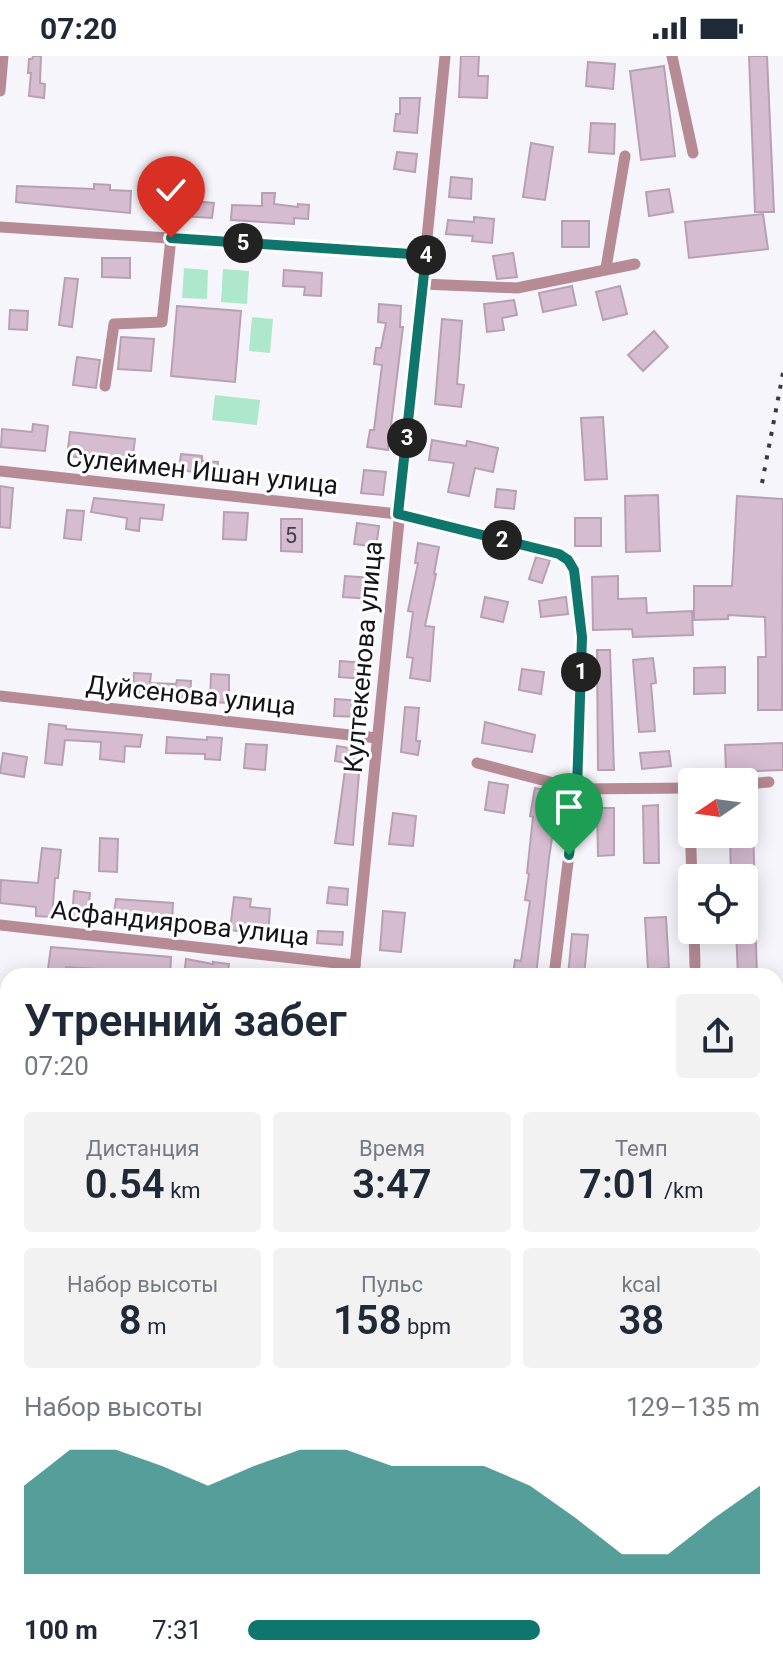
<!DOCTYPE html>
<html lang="ru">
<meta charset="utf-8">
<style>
body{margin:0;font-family:Roboto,sans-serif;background:#f2f2f3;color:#1f2937;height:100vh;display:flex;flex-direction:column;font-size:30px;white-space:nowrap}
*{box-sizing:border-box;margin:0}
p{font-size:26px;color:#747a83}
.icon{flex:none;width:44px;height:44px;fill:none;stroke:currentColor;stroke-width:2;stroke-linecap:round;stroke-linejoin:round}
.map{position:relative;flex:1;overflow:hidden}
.panel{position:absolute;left:0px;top:912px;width:784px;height:710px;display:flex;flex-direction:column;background:#fff;border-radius:24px 24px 0 0;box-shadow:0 4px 20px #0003}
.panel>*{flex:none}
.needle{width:52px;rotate:257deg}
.buttons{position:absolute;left:678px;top:712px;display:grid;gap:16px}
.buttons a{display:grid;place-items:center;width:80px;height:80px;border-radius:8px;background:#fff;box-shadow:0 4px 20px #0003;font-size:40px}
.pin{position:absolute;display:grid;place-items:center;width:68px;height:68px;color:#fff;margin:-82px -34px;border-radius:50% 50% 50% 0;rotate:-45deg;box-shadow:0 0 8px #0007}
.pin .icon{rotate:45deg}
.km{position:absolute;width:40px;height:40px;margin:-20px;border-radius:50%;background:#222;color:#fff;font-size:22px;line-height:40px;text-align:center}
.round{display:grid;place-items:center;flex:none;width:84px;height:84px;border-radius:8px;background:#f2f2f3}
.headline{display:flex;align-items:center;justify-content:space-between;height:136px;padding:0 24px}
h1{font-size:44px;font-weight:600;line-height:60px}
.figures{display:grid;grid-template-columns:repeat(3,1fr);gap:12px;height:136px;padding:8px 24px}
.figures div{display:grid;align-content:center;border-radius:8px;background:#f2f2f3;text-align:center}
.figures b{font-size:40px;font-weight:600}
.figures small{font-size:22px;font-weight:400}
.figures p{font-size:22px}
.chart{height:224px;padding:16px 24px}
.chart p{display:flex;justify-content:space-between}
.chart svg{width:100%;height:144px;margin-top:8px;fill:#0f766e;opacity:.7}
ul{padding:0 24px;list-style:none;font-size:26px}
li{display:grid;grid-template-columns:128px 96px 1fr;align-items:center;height:60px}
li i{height:20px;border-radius:10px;background:#0f766e}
.status{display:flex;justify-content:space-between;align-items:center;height:56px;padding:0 40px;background:#fff;direction:ltr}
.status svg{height:22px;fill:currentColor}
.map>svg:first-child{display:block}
</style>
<div class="status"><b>07:20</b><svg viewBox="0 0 49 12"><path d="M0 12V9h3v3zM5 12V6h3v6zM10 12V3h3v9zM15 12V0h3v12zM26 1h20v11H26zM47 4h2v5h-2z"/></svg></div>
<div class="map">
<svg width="783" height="1621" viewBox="0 0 783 1621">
<rect width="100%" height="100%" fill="#f6f5fb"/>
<g fill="#ade8cc">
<polygon points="184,212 208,214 207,243 182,242"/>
<polygon points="223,213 249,215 247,248 221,246"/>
<polygon points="252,261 273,263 270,297 249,295"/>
<polygon points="215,339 260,344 257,369 212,364"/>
</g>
<g fill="#d5bccf" stroke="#b8a0b3" stroke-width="2">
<polygon points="33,0 41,0 40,27 45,28 44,42 29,40 31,17 28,17 29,3 32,3"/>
<polygon points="461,0 479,0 478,20 488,20 487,42 459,41"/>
<polygon points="749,0 767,0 774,156 755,156"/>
<polygon points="588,6 615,8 613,33 586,30"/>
<polygon points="664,10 675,100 641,104 630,15"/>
<polygon points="400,42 420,42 417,77 394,75 396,58 400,58"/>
<polygon points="591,67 615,68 614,98 589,96"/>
<polygon points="531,87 553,91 545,144 523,141"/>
<polygon points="397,96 417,98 415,116 394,113"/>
<polygon points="451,121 472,123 471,143 449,141"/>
<polygon points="94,128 110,129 110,134 131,135 130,157 16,146 17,130 94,133"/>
<polygon points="151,133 161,134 161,139 182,141 182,144 214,147 212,162 149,158"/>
<polygon points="669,133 673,156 649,160 646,136"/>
<polygon points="262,137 275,137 274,148 298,151 298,148 309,149 308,163 294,162 294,168 231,164 232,149 262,150"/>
<polygon points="763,158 768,193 689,202 685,166"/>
<polygon points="474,161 494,163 492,187 472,185 473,180 446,178 448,164 474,166"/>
<rect x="562" y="165" width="27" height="26"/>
<polygon points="513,197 517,221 497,223 493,200"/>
<polygon points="102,202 130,202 130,222 102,221"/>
<polygon points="284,214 322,217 321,240 304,239 305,231 283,230"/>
<polygon points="65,222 78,223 72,271 59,269"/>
<polygon points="572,230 576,249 543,256 539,237"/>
<polygon points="620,230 627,258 603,264 596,236"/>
<polygon points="514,244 517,259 502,262 504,274 487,276 484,248"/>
<polygon points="379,248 401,250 400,271 403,271 388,394 367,391 370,374 374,374 382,309 374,308 376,292 381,292 386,267 378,266"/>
<polygon points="177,250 241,255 235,326 171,320"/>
<polygon points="10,254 28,255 27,274 9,273"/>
<polygon points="442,263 462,265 457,328 464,329 461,351 435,348"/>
<polygon points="654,275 668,291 643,315 628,299"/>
<polygon points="121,281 154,283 151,315 118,313"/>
<polygon points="77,301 100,304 96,332 73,329"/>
<polygon points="603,361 607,423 585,424 581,362"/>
<polygon points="33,368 48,370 45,395 1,391 2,373 32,376"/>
<polygon points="70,376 135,383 132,407 67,400"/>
<polygon points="432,384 466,390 467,385 498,392 493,416 475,412 469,440 448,436 454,407 429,404"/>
<polygon points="181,398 202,400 202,405 218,406 217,419 179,414"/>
<polygon points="364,414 386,416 383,439 361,437"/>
<polygon points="0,430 13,432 10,472 0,471"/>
<polygon points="497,433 516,435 514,453 495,451"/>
<polygon points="658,439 660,495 626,496 625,440"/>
<polygon points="737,440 783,443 782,654 758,654 758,601 766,601 765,561 728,559 728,563 694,564 694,530 732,530"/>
<polygon points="94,442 164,449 162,464 140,462 139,475 126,473 127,462 91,456"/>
<polygon points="67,454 84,455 81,484 64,482"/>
<polygon points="224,456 248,457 246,484 223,483"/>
<rect x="575" y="462" width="26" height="28"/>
<polygon points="281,463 302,463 302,496 281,495"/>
<polygon points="357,467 379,470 376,491 354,488"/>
<polygon points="418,487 439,491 434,518 436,518 425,570 434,571 430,625 410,622 413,602 407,601 413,556 408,555 418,507 415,507"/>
<polygon points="536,501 550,504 542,527 529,523"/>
<polygon points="345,520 374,522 372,543 343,541"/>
<polygon points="618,520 618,543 646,542 647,557 692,555 693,579 633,581 632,573 593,574 592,521"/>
<polygon points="485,541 508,546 503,566 481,561"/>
<polygon points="566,541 568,558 541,561 539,545"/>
<polygon points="597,594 610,594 614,714 598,714"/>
<polygon points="653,602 656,627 651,628 655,675 639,676 633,604"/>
<polygon points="340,605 365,607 364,623 339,621"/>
<polygon points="725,611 725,637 694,638 694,612"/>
<polygon points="522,613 544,616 541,638 519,634"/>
<polygon points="134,617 151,618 150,627 176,628 177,624 191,625 190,644 132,639"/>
<polygon points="211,618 229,619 229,647 210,646"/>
<polygon points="335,643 363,645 362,661 334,660"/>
<polygon points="405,651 419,652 416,685 420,685 418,699 401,696"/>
<polygon points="485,666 535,679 532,696 482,687"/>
<polygon points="49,668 66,670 66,673 142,679 140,691 125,690 124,706 100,703 101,686 65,684 62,709 45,707"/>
<polygon points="167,681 207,684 207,681 222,682 220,704 205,703 205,698 166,697"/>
<polygon points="783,687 783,714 726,716 725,689"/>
<polygon points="246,688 267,689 265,714 244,712"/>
<polygon points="337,690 361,694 353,789 335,787 346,707 335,705"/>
<polygon points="669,695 671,710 642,713 640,697"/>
<polygon points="3,697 27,701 24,721 0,717"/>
<polygon points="489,726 508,729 504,757 485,754"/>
<polygon points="535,732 559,737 549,802 536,920 520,920 513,919 515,904 521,905 530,845 525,844 529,818 527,817 533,761 530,760"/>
<polygon points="744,747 752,747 755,833 744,833 744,822 731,822 730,778 744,778"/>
<polygon points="658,749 659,807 644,807 643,750"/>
<polygon points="597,752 614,752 614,799 598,800"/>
<polygon points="393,757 416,760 413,790 389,788"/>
<polygon points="100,782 118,783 117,816 99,815"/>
<polygon points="42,792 61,794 58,822 55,822 52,861 36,860 36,851 0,847 1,824 38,827"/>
<polygon points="329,831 348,833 347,849 327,847"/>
<polygon points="74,835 90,837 87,864 72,862"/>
<polygon points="234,841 251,843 250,851 270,853 268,880 230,874"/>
<polygon points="116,843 173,847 172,869 113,864"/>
<polygon points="383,855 405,857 401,896 380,894"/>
<polygon points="744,858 755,858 757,920 738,920 736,874 744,874"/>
<polygon points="666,861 669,912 648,914 645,862"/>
<polygon points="318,875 343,876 342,889 317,887"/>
<polygon points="572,878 588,879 584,920 568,920"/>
<polygon points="51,891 171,901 170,920 147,917 146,920 132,920 132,915 66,911 65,920 47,920"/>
<polygon points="186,903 213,908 213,906 229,908 227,920 184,920"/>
</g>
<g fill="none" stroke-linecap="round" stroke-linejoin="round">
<g stroke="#b68b95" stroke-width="11">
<polyline points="672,0 693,97"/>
<polyline points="0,35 3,0"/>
<polyline points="0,171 426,199"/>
<polyline points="606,212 625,100"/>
<polyline points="423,228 517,232 635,208"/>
<polyline points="105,330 114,268 162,266 171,182"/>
<polyline points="0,415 398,458 559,498 568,504 574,514 582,581 577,733 554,920"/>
<polyline points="0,640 377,682"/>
<polyline points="477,707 577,733 692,732"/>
<polyline points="744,728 769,726"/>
<polyline points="689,732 692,826"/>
<polyline points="0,869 355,909"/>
<polyline points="694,874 695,910"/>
<polyline points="354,920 445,0"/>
<polyline points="776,1045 783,1044"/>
<polyline points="0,1104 8,1105"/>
<polyline points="0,1173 8,1174"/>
<polyline points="0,1397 8,1398"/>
<polyline points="776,1561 783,1562"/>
<polyline points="571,1614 571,1621"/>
<polyline points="271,1621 272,1614"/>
</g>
<polyline stroke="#3b3942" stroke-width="4" stroke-dasharray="4 8" stroke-linecap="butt" points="762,427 783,317"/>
</g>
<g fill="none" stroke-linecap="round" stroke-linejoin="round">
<defs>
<polyline id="route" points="171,182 426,199 398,458 559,498 568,504 574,514 582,581 577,733 569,799"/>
</defs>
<use href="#route" stroke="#fff" stroke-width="16"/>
<use href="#route" stroke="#0f766e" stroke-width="10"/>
</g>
<g text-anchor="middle" stroke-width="6" stroke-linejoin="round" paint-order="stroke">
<g font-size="22" fill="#443c48">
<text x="291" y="487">5</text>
</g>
<g font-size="26" fill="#14121b" stroke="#fff">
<text transform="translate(202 415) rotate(6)" y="9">Сулеймен Ишан улица</text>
<text transform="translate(363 601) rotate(-85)" y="9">Култекенова улица</text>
<text transform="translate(191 639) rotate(6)" y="9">Дуйсенова улица</text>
<text transform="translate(180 867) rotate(6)" y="9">Асфандиярова улица</text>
</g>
</g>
</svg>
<div class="buttons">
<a><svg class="needle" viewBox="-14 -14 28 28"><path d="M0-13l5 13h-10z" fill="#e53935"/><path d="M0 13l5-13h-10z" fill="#747a83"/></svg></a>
<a><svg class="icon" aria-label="locate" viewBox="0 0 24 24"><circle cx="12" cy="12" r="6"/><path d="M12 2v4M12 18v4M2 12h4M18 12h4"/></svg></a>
</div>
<div class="pin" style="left:569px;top:799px;background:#1e9e55"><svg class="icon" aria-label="arrive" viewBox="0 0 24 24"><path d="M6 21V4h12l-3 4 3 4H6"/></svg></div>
<div class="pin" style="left:171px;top:182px;background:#d93025"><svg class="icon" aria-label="check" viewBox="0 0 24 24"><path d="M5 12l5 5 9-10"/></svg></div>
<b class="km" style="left:581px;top:616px">1</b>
<b class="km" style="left:502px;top:484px">2</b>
<b class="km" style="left:407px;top:382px">3</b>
<b class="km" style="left:426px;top:199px">4</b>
<b class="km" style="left:243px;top:187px">5</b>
<section class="panel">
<div class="headline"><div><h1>Утренний забег</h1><p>07:20</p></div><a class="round"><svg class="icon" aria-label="share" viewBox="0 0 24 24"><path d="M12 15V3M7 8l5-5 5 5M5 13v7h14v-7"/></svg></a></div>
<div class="figures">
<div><p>Дистанция</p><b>0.54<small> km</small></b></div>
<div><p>Время</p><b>3:47</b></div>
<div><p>Темп</p><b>7:01<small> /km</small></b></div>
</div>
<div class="figures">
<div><p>Набор высоты</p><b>8<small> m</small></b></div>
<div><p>Пульс</p><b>158<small> bpm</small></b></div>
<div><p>kcal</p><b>38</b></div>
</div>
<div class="chart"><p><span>Набор высоты</span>129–135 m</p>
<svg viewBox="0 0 160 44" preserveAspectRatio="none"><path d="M0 44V17L10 6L20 6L30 11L40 17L50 11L60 6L70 6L80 11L90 11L100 11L110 17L120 27L130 38L140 38L150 27L160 17V44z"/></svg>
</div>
<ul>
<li><b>100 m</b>7:31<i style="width:57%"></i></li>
</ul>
</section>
</div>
